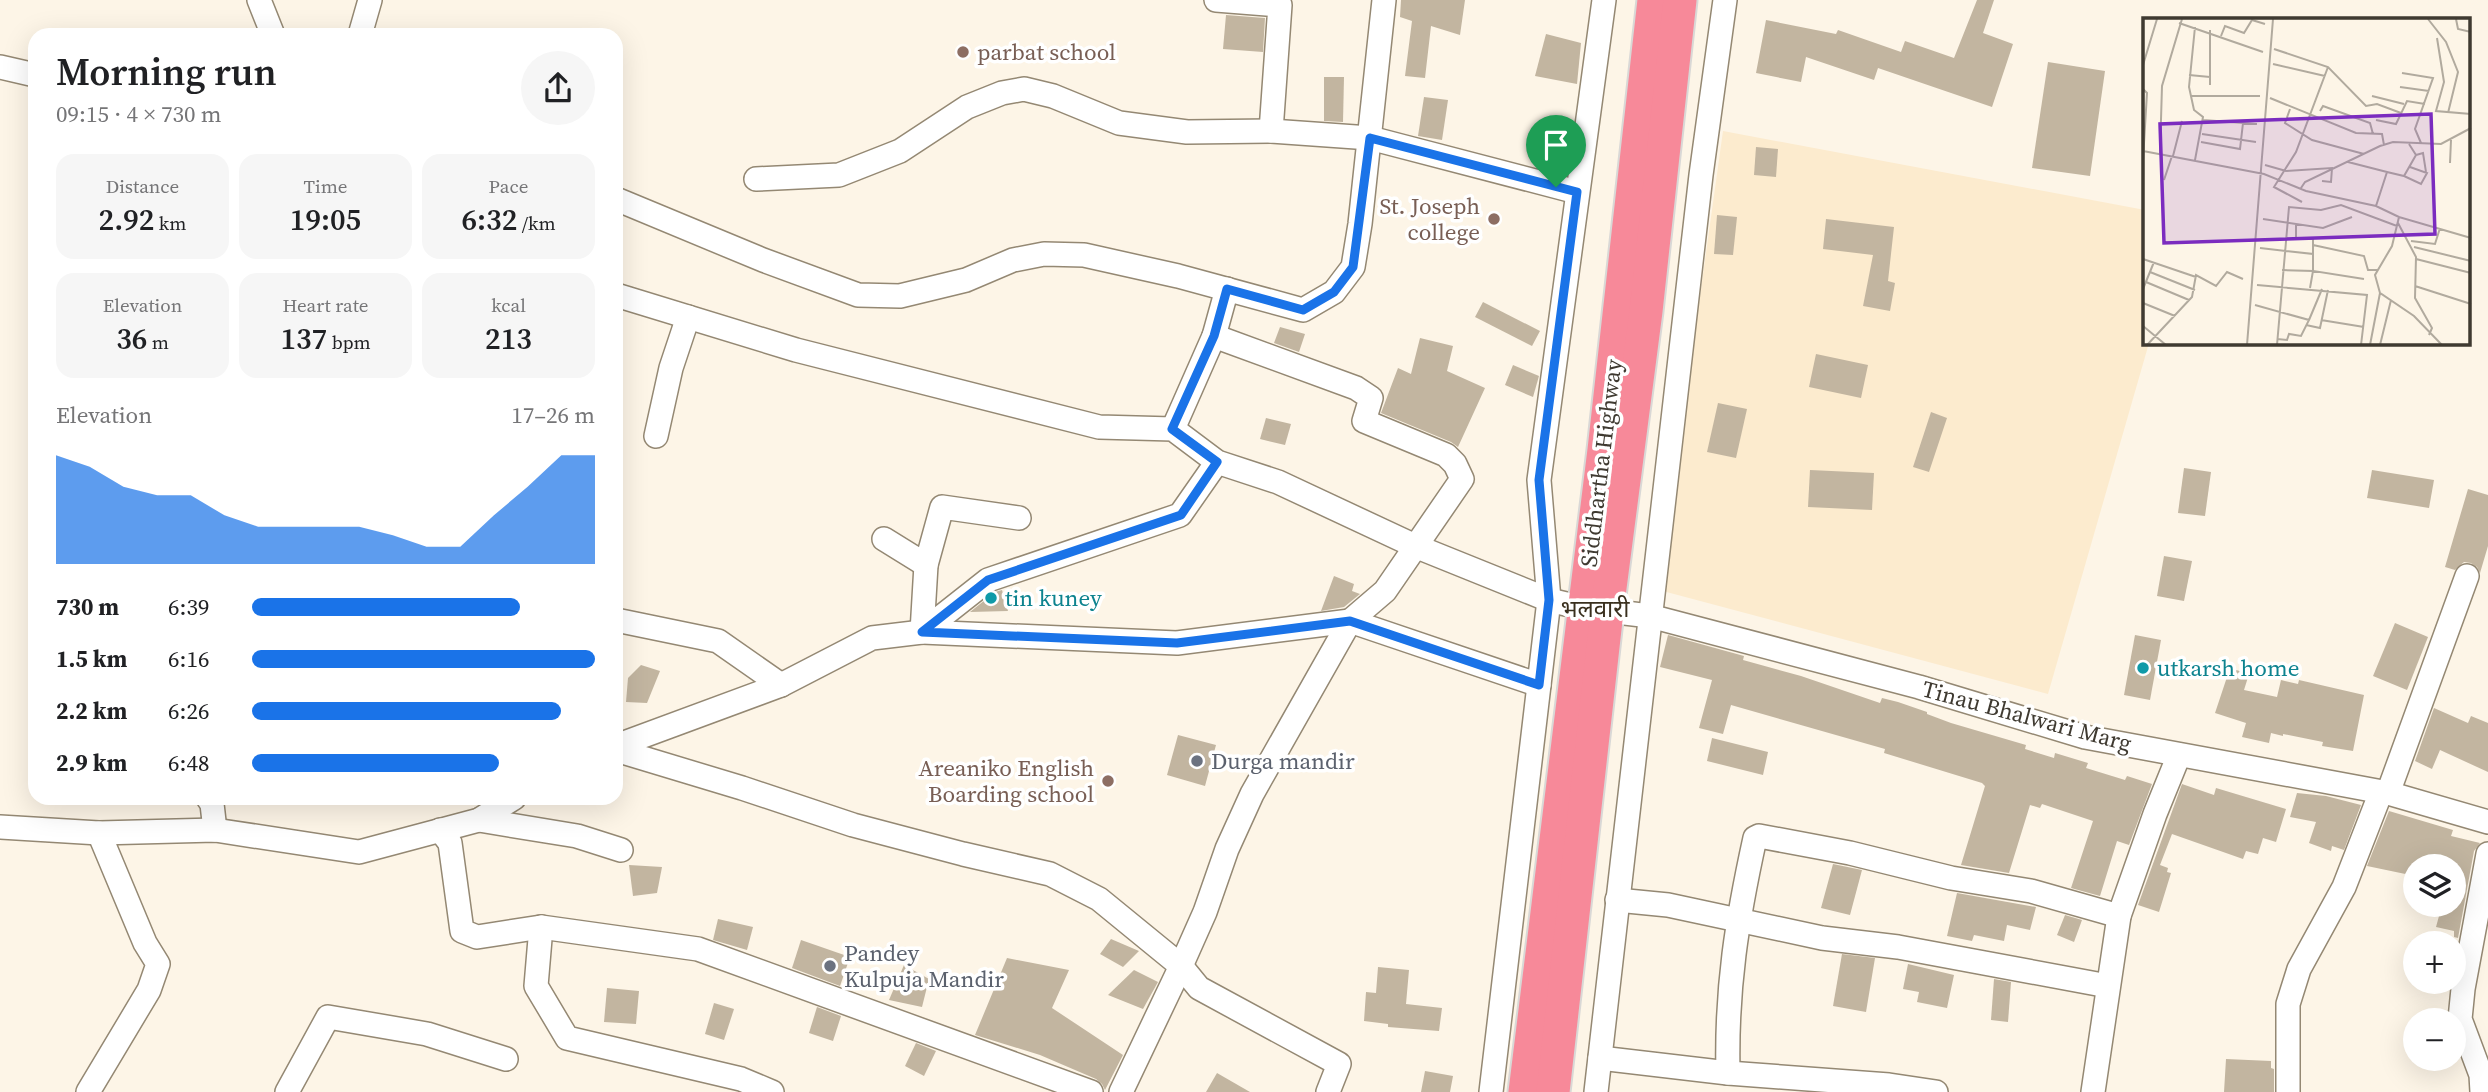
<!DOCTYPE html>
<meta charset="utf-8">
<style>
body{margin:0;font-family:"Source Serif 4","Noto Sans Devanagari",serif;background:#f6f6f6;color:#202124;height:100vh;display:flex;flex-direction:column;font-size:26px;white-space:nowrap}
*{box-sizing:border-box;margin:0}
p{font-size:23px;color:#757577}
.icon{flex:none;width:38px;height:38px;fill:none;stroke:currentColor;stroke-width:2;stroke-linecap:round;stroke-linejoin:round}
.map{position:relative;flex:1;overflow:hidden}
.panel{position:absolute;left:28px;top:28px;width:595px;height:777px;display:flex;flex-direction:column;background:#fff;border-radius:21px;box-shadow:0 7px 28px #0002}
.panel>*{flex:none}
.fabs{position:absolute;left:2403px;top:854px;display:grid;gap:14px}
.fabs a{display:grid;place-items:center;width:63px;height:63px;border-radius:50%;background:#fff;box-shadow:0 7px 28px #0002;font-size:35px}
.pin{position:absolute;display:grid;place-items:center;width:60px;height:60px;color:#fff;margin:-72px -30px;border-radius:50% 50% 50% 0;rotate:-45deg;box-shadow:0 0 7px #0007}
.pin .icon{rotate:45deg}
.round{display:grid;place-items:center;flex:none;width:74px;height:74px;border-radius:37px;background:#f6f6f6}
.headline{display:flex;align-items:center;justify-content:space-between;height:119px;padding:0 28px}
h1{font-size:38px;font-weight:600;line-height:52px}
.figures{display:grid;grid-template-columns:repeat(3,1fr);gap:10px;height:119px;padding:7px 28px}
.figures div{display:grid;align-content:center;border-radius:18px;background:#f6f6f6;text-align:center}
.figures b{font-size:30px;font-weight:600}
.figures small{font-size:19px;font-weight:400}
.figures p{font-size:19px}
.chart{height:196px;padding:14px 28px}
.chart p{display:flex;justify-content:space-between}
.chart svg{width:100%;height:126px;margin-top:7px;fill:#1a73e8;opacity:.7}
ul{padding:0 28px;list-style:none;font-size:23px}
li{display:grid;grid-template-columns:112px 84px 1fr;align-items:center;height:52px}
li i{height:18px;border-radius:9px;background:#1a73e8}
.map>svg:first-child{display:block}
</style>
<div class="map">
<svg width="2488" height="1092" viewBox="0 0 2488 1092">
<rect width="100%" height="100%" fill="#fdf5e7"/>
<polygon fill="#fcebce" points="1723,131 2145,210 2145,343 2149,343 2048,694 1659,590"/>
<g fill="#c2b5a0">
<polygon points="1401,0 1465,0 1460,35 1431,26 1425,78 1405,76 1412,21 1400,17"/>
<polygon points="1977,0 1994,0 1983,33 2013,44 1992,107 1878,68 1874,80 1806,57 1801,82 1756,73 1766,20 1836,34 1838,30 1901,52 1905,41 1954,58"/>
<polygon points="1226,15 1265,18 1263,52 1223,49"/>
<polygon points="1546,34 1581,43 1577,84 1535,76"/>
<polygon points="2048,62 2105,71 2090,176 2032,168"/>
<polygon points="1324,77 1344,77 1343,122 1324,121"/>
<polygon points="1424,97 1448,100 1442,140 1418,136"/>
<polygon points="1756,147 1778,149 1776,177 1754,175"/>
<polygon points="1717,215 1737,217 1733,255 1714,254"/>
<polygon points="1826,219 1894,227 1888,281 1895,283 1890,311 1863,306 1873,255 1823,249"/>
<polygon points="1483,302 1540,331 1532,346 1475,317"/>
<polygon points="1280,327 1305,334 1299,352 1274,343"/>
<polygon points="1420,338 1453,346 1447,371 1485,388 1458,447 1451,442 1381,413 1398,368 1411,374"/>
<polygon points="1816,354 1868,365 1861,398 1809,387"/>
<polygon points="1513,365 1539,376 1533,397 1505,385"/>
<polygon points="1718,403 1747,409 1736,458 1707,452"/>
<polygon points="1931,412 1947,418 1929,472 1913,467"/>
<polygon points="1266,418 1291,424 1285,445 1260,439"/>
<polygon points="2184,468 2211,472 2205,516 2178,513"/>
<polygon points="1810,470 1874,473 1872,510 1808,507"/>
<polygon points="2372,470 2434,480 2429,508 2367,498"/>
<polygon points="2468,489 2488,495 2488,546 2480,573 2477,567 2471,563 2464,562 2455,570 2445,567"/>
<polygon points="2164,556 2192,561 2184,601 2157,596"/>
<polygon points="1334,576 1354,584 1352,591 1360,594 1344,607 1321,611"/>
<polygon points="1002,590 1008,611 970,612 995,592"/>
<polygon points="2395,623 2428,637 2407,690 2373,676"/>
<polygon points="1668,635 1744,656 1743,660 1801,676 1880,703 1882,698 1898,702 1927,712 1927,714 1951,723 2026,745 2025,749 2054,758 2055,753 2088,763 2086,768 2125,780 2127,776 2152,784 2129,845 2117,841 2100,896 2071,888 2093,821 2042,804 2040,808 2030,805 2009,873 1961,865 1985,786 1982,783 1884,753 1885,749 1731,705 1723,734 1699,728 1712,680 1660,667"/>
<polygon points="2135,635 2161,640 2150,700 2124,695"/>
<polygon points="641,665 660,671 647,703 626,702 628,678"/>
<polygon points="2230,668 2249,674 2244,690 2277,697 2281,680 2298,684 2299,680 2364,695 2353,751 2322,746 2323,742 2283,734 2283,736 2271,733 2269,743 2242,737 2246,723 2215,713"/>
<polygon points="2434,708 2468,723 2471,716 2488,723 2488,772 2440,750 2432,769 2415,761"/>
<polygon points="1178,735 1216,745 1205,786 1167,775"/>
<polygon points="1712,738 1768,752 1763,775 1707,761"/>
<polygon points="2182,784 2214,795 2216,788 2286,809 2276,842 2263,838 2258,854 2246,851 2243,859 2172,834 2160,865 2168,868 2167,872 2171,873 2159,912 2138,905"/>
<polygon points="2297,793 2326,796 2361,805 2344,850 2332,846 2331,851 2309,843 2316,822 2290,817"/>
<polygon points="2389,811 2453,830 2451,836 2480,843 2474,851 2458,938 2454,937 2454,931 2436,927 2442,905 2454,908 2454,866 2415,866 2415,876 2367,866"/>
<polygon points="1833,864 1862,870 1850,915 1821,908"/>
<polygon points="629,865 662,867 657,893 633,896"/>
<polygon points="1957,893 2036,907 2030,930 2007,925 2004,941 1974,935 1972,941 1947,936"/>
<polygon points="2065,915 2082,920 2074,942 2057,935"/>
<polygon points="718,919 753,927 747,950 713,940"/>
<polygon points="1111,939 1139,951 1123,967 1100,954"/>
<polygon points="801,940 850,957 840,986 792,968"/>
<polygon points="1842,954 1875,958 1866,1012 1833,1006"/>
<polygon points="1007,958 1069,970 1052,1008 1123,1055 1105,1090 1102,1084 1096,1079 1040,1055 975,1035"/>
<polygon points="1908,964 1954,975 1947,1008 1917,1002 1919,992 1903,989"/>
<polygon points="904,965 929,979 922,1007 889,1000"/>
<polygon points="1378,967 1409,970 1406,1004 1442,1008 1439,1031 1388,1027 1388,1024 1364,1021 1366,992 1376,993"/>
<polygon points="1134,970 1158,982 1143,1009 1108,995"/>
<polygon points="1994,979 2011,982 2008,1022 1991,1020"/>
<polygon points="607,988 639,991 636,1024 604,1022"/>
<polygon points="714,1003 734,1009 724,1040 705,1034"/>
<polygon points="817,1007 841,1016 833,1041 809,1033"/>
<polygon points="916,1043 936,1051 924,1076 905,1066"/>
<polygon points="2226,1059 2271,1061 2271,1068 2274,1069 2274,1092 2224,1092"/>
<polygon points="1425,1071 1453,1076 1450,1092 1421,1092"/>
<polygon points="1217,1073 1250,1092 1206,1092"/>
</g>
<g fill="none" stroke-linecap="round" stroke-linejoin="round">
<defs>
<g id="minor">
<polyline points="259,0 273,35"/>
<polyline points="1216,0 1280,5 1271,131"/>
<polyline points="360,35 370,0"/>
<polyline points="0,67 35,75"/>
<polyline points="756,179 839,175 900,151 967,107 1002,93 1024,89 1053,96 1119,123 1187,132 1271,131 1370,138 1577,192"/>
<polyline points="616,199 763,260 858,295 900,296 966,280 1013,260 1044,254 1084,255 1178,276 1303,310 1334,292 1353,267 1360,224 1384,0"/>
<polyline points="616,295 796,350 1099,427 1173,429 1217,462 1278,482 1415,546 1549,600 1583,608 1650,616 1919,687 2085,737 2388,793 2488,822"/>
<polyline points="1173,429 1214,336 1227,289"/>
<polyline points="656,436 671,368 688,317"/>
<polyline points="1019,518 942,507 926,565 922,632 1177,643 1350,621 1539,685"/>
<polyline points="884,539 926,565"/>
<polyline points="616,620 718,641 781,685"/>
<polyline points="616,746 781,685 872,638 922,632 988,580 1180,515 1217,462"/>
<polyline points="616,750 742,788 853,825 963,854 1050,874 1099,899 1181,966 1199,988 1339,1064 1328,1092"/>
<polyline points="2388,793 2467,576"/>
<polyline points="208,798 212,804 215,830"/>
<polyline points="479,820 577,836 621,850"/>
<polyline points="0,827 99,833 215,830 359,852 479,820 514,798"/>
<polyline points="440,830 450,843 462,931 477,937 541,927 698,949 1091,1092"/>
<polyline points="1617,900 1668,905 1822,938 1898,947 2108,986"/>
<polyline points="541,927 536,986 567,1038 741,1079 772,1092"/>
<polyline points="1600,1058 1728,1073 1889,1085 1936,1092"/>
<path d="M1728,1073C1726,988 1737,920 1755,838L1759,836L1850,853L1951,878L2031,891L2119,916"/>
<polyline points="88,1092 149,990 158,964 145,943 99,833"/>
<polyline points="287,1092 328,1017 427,1034 506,1059"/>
<polyline points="1121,1092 1181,966 1205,912 1227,849 1252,794 1350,621 1385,591 1462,479 1455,464 1446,455 1364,421 1371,398 1356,388 1214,336"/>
<polyline points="1491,1092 1549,600 1539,480 1604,0"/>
<polyline points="1596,1092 1701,175 1725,0"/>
<polyline points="2093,1092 2119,916 2155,814 2179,755"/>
<polyline points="2288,1092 2288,1004 2299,969 2344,887 2381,792"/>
<polyline points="2482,1092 2481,1075 2460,1019 2463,989 2488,854"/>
</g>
<g id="highway">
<polyline points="1525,1092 1604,450 1654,0"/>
<polyline points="1553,1092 1607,611 1646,311 1680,0"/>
</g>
</defs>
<use href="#minor" stroke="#948873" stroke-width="26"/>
<use href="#highway" stroke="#d9d8d6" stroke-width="37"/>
<use href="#minor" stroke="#fff" stroke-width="23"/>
<use href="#highway" stroke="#f78999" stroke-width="33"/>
</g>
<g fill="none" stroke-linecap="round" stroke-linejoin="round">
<defs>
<polygon id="route" points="1370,138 1577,192 1539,480 1549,600 1539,685 1350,621 1177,643 922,632 988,580 1181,515 1217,462 1172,429 1214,336 1227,289 1303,310 1334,292 1353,267"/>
</defs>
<use href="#route" stroke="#fff" stroke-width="14"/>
<use href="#route" stroke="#1a73e8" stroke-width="9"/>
</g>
<g fill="#8d6e63" stroke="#fff" stroke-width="2.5">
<circle cx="963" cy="52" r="7"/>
<circle cx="1494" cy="219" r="7"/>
<circle cx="1108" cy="781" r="7"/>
</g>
<g fill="#0f9aa8" stroke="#fff" stroke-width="2.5">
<circle cx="991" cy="598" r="7"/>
<circle cx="2143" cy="668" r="7"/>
</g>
<g fill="#6b7280" stroke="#fff" stroke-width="2.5">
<circle cx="1197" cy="761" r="7"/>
<circle cx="830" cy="966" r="7"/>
</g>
<g text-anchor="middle" stroke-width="7" stroke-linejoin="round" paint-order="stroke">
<g font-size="23" fill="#785e54" stroke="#fff" text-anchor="end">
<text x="977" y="60" text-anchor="start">parbat school</text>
<text x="1480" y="214">St. Joseph<tspan x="1480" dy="26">college</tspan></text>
<text x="1094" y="776">Areaniko English<tspan x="1094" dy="26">Boarding school</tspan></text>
</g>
<g font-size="23" fill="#3f3a31" stroke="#fff">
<text transform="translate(1601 463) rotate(-83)" y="8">Siddhartha Highway</text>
<text transform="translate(2027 716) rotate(15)" y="8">Tinau Bhalwari Marg</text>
</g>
<g font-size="23" fill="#0d838f" stroke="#fff" text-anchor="start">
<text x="1005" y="606">tin kuney</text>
<text x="2157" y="676">utkarsh home</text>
</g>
<g font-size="23" fill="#5b616d" stroke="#fff" text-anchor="start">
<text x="1211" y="769">Durga mandir</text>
<text x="844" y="961">Pandey<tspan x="844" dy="26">Kulpuja Mandir</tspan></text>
</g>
<g font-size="24" fill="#3a301e" stroke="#fff">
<text x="1595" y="617">भलवारी</text>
</g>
</g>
<g transform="translate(2143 18)">
<rect width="327" height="327" fill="#fdf5e7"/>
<path fill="none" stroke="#b1aa9e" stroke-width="2" d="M285,1L303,24L315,54L305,95M313,1L315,11L328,14M36,5L120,34M52,9L46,69L51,92L60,99L52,142M67,12V67M78,18L82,8L101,15L109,2L122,6M294,20L301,64L293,93L328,96M131,31L185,49L223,88L234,86L258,95M130,46L182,58M0,47L14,1M259,55L290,60L272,111L278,125M46,57L67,59M257,69L286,73M0,71L4,75L0,142M48,78H117M229,78L261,86M127,80L213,115L239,116L241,127M147,91L142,105L169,122L221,136M177,93L180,88L227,105L230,116M60,102L114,106M233,102L253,106L264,83L282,86M59,116L113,124M58,124L97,131L100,105M0,133L121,156L163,173L233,188L256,199M17,135L19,68L39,1M273,137L280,135L283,154M30,138L39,103M205,144L244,154L233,188M307,145L308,122M122,147L143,153L189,150L188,164L179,163M244,154L261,158L273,137L266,126M261,158L278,166L284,155L267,149M21,162L29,138M158,170L162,164L237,128L250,124L298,126L328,110M159,184L131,169L153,134L185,49M120,201L180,210L209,199M255,205L273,239L272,280L289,310L286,317M153,206V220L170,221V236M268,223L292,226L297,210M170,227L221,238L225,252H235M271,229L328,243M117,230L170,236V253L221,261M0,241L53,259M273,241L328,255M139,252L170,253L167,270M7,254L52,272M3,264L46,282M114,267L224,277L218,327M272,268L328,286M0,271L11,244M237,275L232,257L249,228L256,199L328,220M0,285L32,298M112,287L166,302L158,318L146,316L144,322L134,321M166,302L179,271M178,302L221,309M163,307L177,310L185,272M0,308L23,327M4,327L49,279L53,257L73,268L84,254L100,261M104,327L130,1M134,327L146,189L178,192L198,187L254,208M227,327L237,275L271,298L299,327M237,327L248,282"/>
<path fill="#7b2cbf" fill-opacity="0.15" stroke="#7b2cbf" stroke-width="3.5" d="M288,96L292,216L21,225L17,106Z"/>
<rect width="327" height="327" fill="none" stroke="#3f3a31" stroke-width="3.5"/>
</g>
</svg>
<div class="fabs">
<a><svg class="icon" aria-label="layers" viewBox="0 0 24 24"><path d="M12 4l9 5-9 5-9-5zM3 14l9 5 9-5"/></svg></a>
<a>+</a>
<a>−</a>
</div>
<div class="pin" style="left:1556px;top:187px;background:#1e9e55"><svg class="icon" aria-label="arrive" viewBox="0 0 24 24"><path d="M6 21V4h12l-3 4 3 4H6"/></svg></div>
<section class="panel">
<div class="headline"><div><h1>Morning run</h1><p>09:15 · 4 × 730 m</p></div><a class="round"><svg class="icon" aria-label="share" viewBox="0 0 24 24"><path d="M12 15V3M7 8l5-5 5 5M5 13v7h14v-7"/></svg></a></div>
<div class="figures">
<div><p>Distance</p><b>2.92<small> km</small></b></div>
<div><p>Time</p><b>19:05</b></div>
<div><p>Pace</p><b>6:32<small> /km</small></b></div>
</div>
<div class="figures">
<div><p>Elevation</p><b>36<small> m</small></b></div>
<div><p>Heart rate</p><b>137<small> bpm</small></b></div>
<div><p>kcal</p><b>213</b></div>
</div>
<div class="chart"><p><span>Elevation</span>17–26 m</p>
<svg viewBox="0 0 160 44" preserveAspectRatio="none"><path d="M0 44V6L10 10L20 17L30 20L40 20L50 27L60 31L70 31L80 31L90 31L100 34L110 38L120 38L130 27L140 17L150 6L160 6V44z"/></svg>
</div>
<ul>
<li><b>730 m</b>6:39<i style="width:78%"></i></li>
<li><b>1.5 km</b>6:16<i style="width:100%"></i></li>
<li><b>2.2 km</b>6:26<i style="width:90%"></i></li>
<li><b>2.9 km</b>6:48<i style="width:72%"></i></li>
</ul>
</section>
</div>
